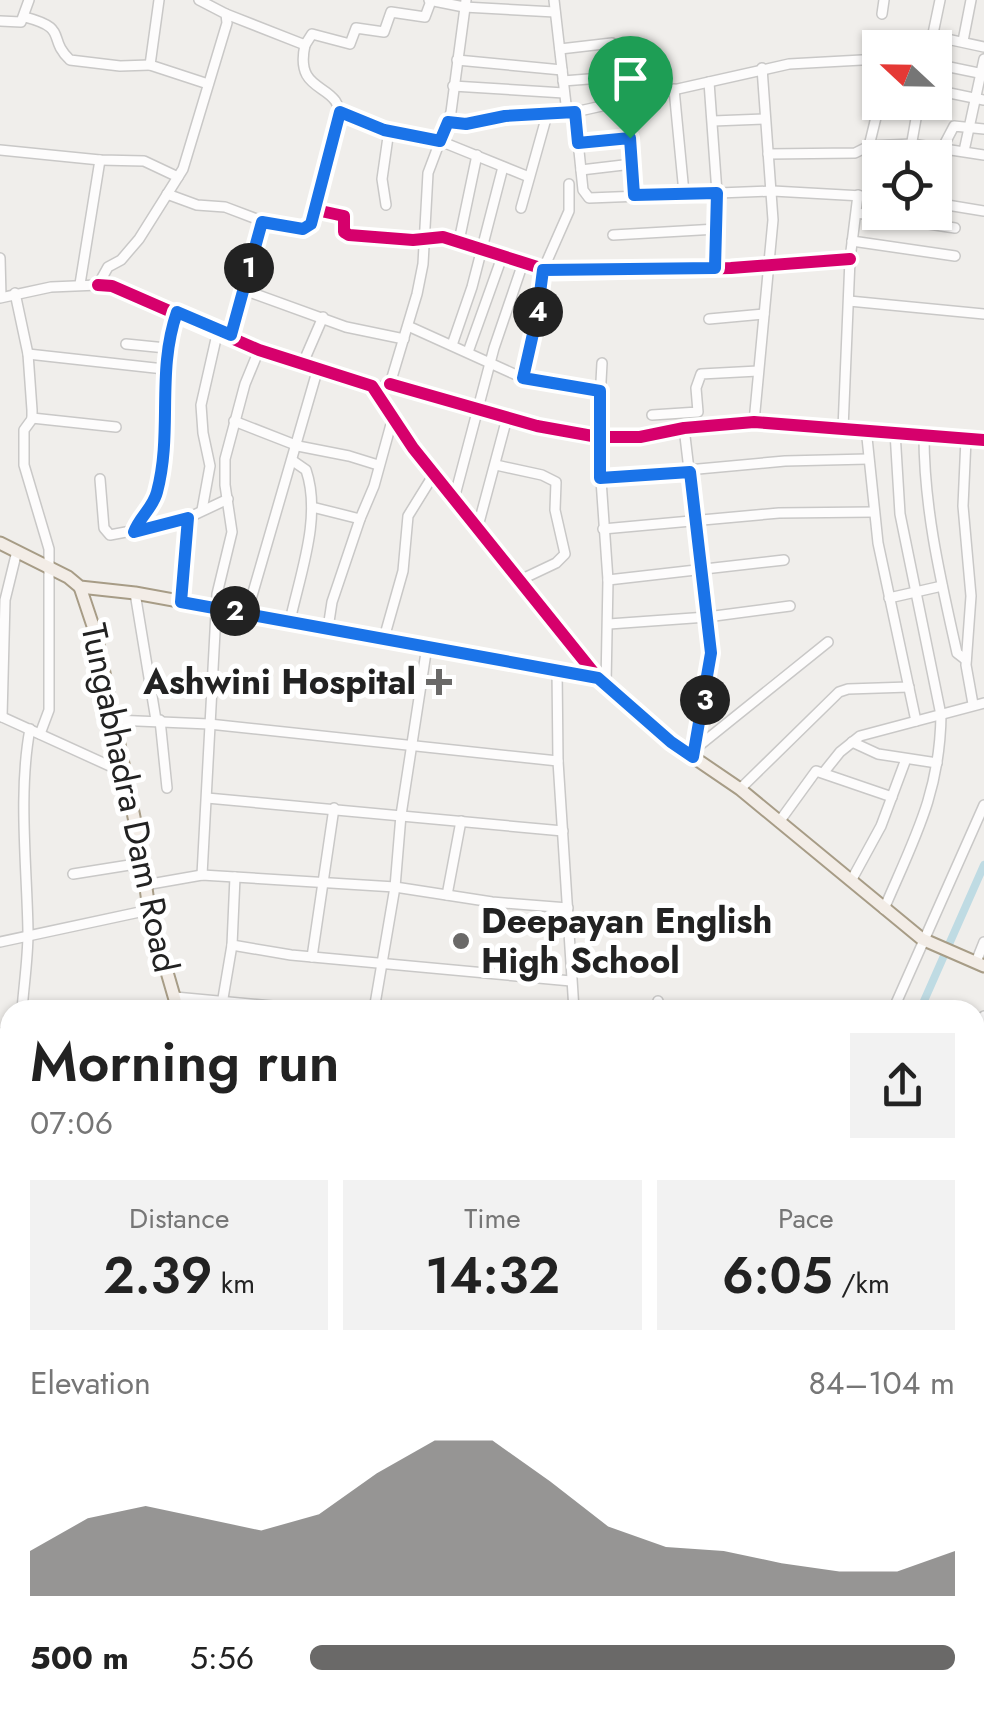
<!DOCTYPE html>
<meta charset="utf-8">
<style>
body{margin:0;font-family:Jost,sans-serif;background:#f2f2f2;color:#222;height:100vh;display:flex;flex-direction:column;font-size:38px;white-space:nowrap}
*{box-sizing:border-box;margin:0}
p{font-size:32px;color:#767676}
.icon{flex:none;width:55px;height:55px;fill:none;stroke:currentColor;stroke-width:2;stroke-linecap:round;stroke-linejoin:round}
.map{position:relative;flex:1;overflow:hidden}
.panel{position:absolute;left:0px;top:1000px;width:985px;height:715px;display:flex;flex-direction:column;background:#fff;border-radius:30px 30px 0 0;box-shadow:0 2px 8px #0004}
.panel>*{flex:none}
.needle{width:65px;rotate:292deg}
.buttons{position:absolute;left:862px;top:30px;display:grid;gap:20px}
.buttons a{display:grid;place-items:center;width:90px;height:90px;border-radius:0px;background:#fff;box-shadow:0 2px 8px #0004;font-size:50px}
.pin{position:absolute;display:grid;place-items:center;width:85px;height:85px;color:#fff;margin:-102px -42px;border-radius:50% 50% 50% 0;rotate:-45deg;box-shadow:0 0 10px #0007}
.pin .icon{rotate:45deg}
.km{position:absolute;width:50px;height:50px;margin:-25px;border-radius:50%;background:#222;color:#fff;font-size:28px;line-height:50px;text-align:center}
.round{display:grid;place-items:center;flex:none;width:105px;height:105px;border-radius:0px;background:#f2f2f2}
.head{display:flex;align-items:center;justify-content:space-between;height:170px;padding:0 30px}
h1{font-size:55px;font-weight:600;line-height:75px}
.figures{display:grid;grid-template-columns:repeat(3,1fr);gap:15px;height:170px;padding:10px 30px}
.figures div{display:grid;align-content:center;border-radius:0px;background:#f2f2f2;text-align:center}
.figures b{font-size:50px;font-weight:600}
.figures small{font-size:28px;font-weight:400}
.figures p{font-size:28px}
.chart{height:280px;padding:20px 30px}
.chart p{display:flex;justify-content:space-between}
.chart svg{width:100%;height:180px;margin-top:10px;fill:#6a6968;opacity:.7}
ul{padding:0 30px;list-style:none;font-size:32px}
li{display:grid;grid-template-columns:160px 120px 1fr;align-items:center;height:75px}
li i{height:25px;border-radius:12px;background:#6a6968}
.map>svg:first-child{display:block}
</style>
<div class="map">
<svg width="984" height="1715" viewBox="0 0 984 1715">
<rect width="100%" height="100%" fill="#f0eeeb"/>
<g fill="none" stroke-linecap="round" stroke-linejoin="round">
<g stroke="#bfdbe3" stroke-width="8">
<polyline points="920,1010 984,865"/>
<polyline points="606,1715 612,1705"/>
</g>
<defs>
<g id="minor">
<polyline points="159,0 150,65 208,84"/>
<polyline points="429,0 464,7 555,12"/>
<polyline points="554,0 567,113"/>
<polyline points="882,14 884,0"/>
<path d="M25,17C70,29 46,37 70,60L120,66L150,65"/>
<polyline points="0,21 21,22 29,0"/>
<polyline points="933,36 984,47"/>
<polyline points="963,41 971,0"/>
<polyline points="305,45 312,34 350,44 356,28 384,32 391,12 425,17 431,1"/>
<polyline points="930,48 940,0"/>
<polyline points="560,49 612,43"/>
<polyline points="457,60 562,70"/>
<polyline points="935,64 984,74"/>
<polyline points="563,81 614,77"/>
<polyline points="709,82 717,193 715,268"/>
<polyline points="453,86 564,93"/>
<polyline points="674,89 684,193"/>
<polyline points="935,90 984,100"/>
<polyline points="626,100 634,195"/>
<polyline points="340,112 384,129 440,141 529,177"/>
<polyline points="575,112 583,190 589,198 773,191 880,197"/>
<polyline points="713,121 765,119"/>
<polyline points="448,123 467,124 505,116 575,112 789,64 880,59"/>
<polyline points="578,143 630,137"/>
<polyline points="869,146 880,101"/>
<polyline points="943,147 954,126 984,129"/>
<polyline points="0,150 100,160 144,161 178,177"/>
<polyline points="964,151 984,59"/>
<polyline points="768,154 855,153 869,146 912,144 984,155"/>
<polyline points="909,158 919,102"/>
<polyline points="581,170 632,164"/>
<path d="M167,194L197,205L225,207L262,221L303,229L311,225L339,123C345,79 293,99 305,45L226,14"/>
<polyline points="935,203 984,211"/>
<polyline points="386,205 382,179 389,130"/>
<polyline points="521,208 547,115"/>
<polyline points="316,210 344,216 344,232 349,235 413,240 443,237 553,272 731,268 850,259"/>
<polyline points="857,213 955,228"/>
<polyline points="613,235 717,229"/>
<polyline points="459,241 477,155"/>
<polyline points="852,241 955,256"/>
<polyline points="0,258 1,297"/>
<polyline points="80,284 100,160"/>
<polyline points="98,285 112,286 259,350 372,386 413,448 598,678"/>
<polyline points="244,290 346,327 404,339"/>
<polyline points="15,293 28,354 32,410 32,419 24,430 24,465 49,549 49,710 40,734"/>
<polyline points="0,298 51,287 98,285 108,267 121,260 139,239 183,169 227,23 226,14 199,0"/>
<polyline points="849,301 984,314"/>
<polyline points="709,319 764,314"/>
<polyline points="408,326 523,378 600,391"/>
<polyline points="231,335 262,221"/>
<polyline points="126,344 166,348"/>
<polyline points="452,345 472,287 503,167"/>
<polyline points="468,352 502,257"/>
<polyline points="28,354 164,369"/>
<polyline points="303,363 323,317"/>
<polyline points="602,363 598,437 608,580 606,684"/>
<polyline points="523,378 537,316 543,270 569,211 569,184"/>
<polyline points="390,384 537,426 598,437 640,437 684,428 754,422 984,440"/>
<polyline points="372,386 385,387 390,384 417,294 423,264 428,173 451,112 466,0"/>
<polyline points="652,415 698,412 696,388 701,374 758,371"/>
<polyline points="32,418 116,427"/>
<polyline points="234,421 298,446 349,456 378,465"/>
<polyline points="754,422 773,220 762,68"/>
<polyline points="684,428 711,653 693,757"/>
<polyline points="866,428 878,543 916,721"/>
<polyline points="843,429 850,259 858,195"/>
<path d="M924,436C924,510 941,581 957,653L966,660"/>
<polyline points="966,439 963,506 971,596 966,665 973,704"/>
<polyline points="496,465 542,475 556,482 555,510 565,554 556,563 518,581"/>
<polyline points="600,478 785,461 868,459"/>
<polyline points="100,479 104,528 110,535 179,522 228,499"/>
<polyline points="454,499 494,348 523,263"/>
<polyline points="312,507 360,519"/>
<polyline points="202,510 210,466 203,433 201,405 218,330"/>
<polyline points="603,529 779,513 874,512"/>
<polyline points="477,530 507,418"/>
<path d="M134,532C140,516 153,508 157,492C174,432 155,374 177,312"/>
<polyline points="608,580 784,560"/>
<polyline points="135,593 156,720"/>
<polyline points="889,598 942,586"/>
<polyline points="181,602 188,550 188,518"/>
<polyline points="247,613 318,368"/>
<path d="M290,621C300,574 322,517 306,470L293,461"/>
<polyline points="609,624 707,617 790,606"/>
<polyline points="328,628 332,602 360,519 374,486 393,417"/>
<polyline points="384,638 403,571 408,516 434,474"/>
<polyline points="557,669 558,761 574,1010"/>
<polyline points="0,716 123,772"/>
<polyline points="2,717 5,600 17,551"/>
<polyline points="114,720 209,724 558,761"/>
<polyline points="160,720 167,788"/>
<polyline points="852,742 878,754 937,763"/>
<polyline points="695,749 828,642"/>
<polyline points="824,772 840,752 860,736 984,703"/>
<polyline points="740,789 839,692 848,689 909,687"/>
<polyline points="207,798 563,831"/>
<polyline points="779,822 816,771 892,797"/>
<polyline points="73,874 142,863"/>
<polyline points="202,875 217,594 232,532 225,485 225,459 245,384 259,350"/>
<polyline points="235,877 232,945 291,955 571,981"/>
<polyline points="851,881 881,826 906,759"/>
<polyline points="145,885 202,875 235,877 395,887 492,902 568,908"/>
<polyline points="447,895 461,821"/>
<path d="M884,909C914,839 940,793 941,715L900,514L895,432"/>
<polyline points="0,942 149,910"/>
<polyline points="312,957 334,808"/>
<polyline points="976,962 984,942"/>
<polyline points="175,997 316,1010"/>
<path d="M22,1010C24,984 28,958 28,932C27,868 18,792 30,729"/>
<polyline points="221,1010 232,945"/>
<polyline points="374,1010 395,887 401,815 427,646"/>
<polyline points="658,1010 658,1001"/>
<polyline points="733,1010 816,1010"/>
<polyline points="893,1010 984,805"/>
<polyline points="975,1024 984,1016"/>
<polyline points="0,1033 10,1033"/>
<polyline points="975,1178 975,1188"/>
<polyline points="0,1184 10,1125"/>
<polyline points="0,1274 10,1275"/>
<polyline points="0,1318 10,1319"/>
<polyline points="0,1375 10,1375"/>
<polyline points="975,1466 984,1467"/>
<polyline points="0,1467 5,1420"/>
<polyline points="975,1574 984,1575"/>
<polyline points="975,1617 984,1619"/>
<polyline points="0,1621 10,1623"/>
<polyline points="0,1659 10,1661"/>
<polyline points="975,1673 984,1674"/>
<polyline points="0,1696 10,1699"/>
<polyline points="99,1707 154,1715"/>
<polyline points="498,1712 502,1705"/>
<polyline points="9,1715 12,1705"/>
<polyline points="300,1715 306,1705"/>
<polyline points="350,1715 356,1705"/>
<polyline points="577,1715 583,1705"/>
<polyline points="637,1715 642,1705"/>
<polyline points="664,1715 670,1705"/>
<polyline points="844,1715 845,1705"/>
<polyline points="892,1715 892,1705"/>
<polyline points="942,1715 943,1705"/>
</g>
<g id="major">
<polyline points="0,543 68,577 80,587 135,593 598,678 671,742 740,789 922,939 984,966"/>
<polyline points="80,587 96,635 114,720 141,851 149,910 178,1010"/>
<polyline points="391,1705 393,1715"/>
</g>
</defs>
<use href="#minor" stroke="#c9c8c7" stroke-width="12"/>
<use href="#major" stroke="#a79c86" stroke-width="15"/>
<use href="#minor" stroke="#fdfcfc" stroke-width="9"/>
<use href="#major" stroke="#f3ede7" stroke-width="11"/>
<defs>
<g id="cycleway">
<polyline points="316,210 344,216 344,232 349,235 413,240 443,237 553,272 731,268 850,259"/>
<polyline points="98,285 112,286 259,350 372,386 413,448 598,678"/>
<polyline points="390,384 537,426 598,437 640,437 684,428 754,422 984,440"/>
</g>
</defs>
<use href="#cycleway" stroke="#fff" stroke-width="19"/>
<use href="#cycleway" stroke="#d6006c" stroke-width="12"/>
</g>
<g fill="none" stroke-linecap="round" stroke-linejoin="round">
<defs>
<path id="route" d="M340,112L384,130L440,141L448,122L466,124L505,116L575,112L578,143L630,138L634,195L717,193L715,268L543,270L537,316L523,378L600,391V478L690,472L711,653L693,757L671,742L598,678L181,602L188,518L134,532C140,516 153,508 157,492C173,432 156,372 177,312L231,335L262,222L303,229L311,224Z"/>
</defs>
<use href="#route" stroke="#fff" stroke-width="20"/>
<use href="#route" stroke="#1a73e8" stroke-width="12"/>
</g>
<g fill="#6a6968" stroke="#fff" stroke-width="4">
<path d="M434 667h10v10h10v10h-10v10h-10v-10h-10v-10h10z"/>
<circle cx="461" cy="941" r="10"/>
</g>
<g text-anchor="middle" stroke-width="10" stroke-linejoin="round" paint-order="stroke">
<g font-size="35" font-weight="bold" fill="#222" stroke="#fff" text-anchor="end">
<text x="416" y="694">Ashwini Hospital</text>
<text x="481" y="933" text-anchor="start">Deepayan English<tspan x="481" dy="40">High School</tspan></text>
</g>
<g font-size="35" fill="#222" stroke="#fff">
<text transform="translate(130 798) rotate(78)" y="12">Tungabhadra Dam Road</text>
</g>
</g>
</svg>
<div class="buttons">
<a><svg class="needle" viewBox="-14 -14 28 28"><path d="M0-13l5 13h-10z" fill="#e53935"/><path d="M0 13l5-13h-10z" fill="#767676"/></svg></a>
<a><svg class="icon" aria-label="locate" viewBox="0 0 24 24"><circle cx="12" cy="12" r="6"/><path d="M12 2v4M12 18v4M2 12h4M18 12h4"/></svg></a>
</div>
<div class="pin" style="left:630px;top:138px;background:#1e9e55"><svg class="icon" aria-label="arrive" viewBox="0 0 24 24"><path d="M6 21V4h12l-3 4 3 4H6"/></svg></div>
<b class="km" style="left:249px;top:268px">1</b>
<b class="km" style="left:235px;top:611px">2</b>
<b class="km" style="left:705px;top:700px">3</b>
<b class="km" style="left:538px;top:312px">4</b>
<section class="panel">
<div class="head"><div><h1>Morning run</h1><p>07:06</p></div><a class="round"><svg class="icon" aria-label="share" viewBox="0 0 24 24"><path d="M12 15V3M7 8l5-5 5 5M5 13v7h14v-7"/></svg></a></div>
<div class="figures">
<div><p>Distance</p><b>2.39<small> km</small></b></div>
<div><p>Time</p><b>14:32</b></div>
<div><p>Pace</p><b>6:05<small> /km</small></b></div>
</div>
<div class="chart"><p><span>Elevation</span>84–104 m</p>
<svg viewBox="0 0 160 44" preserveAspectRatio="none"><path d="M0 44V33L10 25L20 22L30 25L40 28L50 24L60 14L70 6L80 6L90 16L100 27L110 32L120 33L130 36L140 38L150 38L160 33V44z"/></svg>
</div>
<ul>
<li><b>500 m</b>5:56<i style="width:100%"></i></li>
</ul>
</section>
</div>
